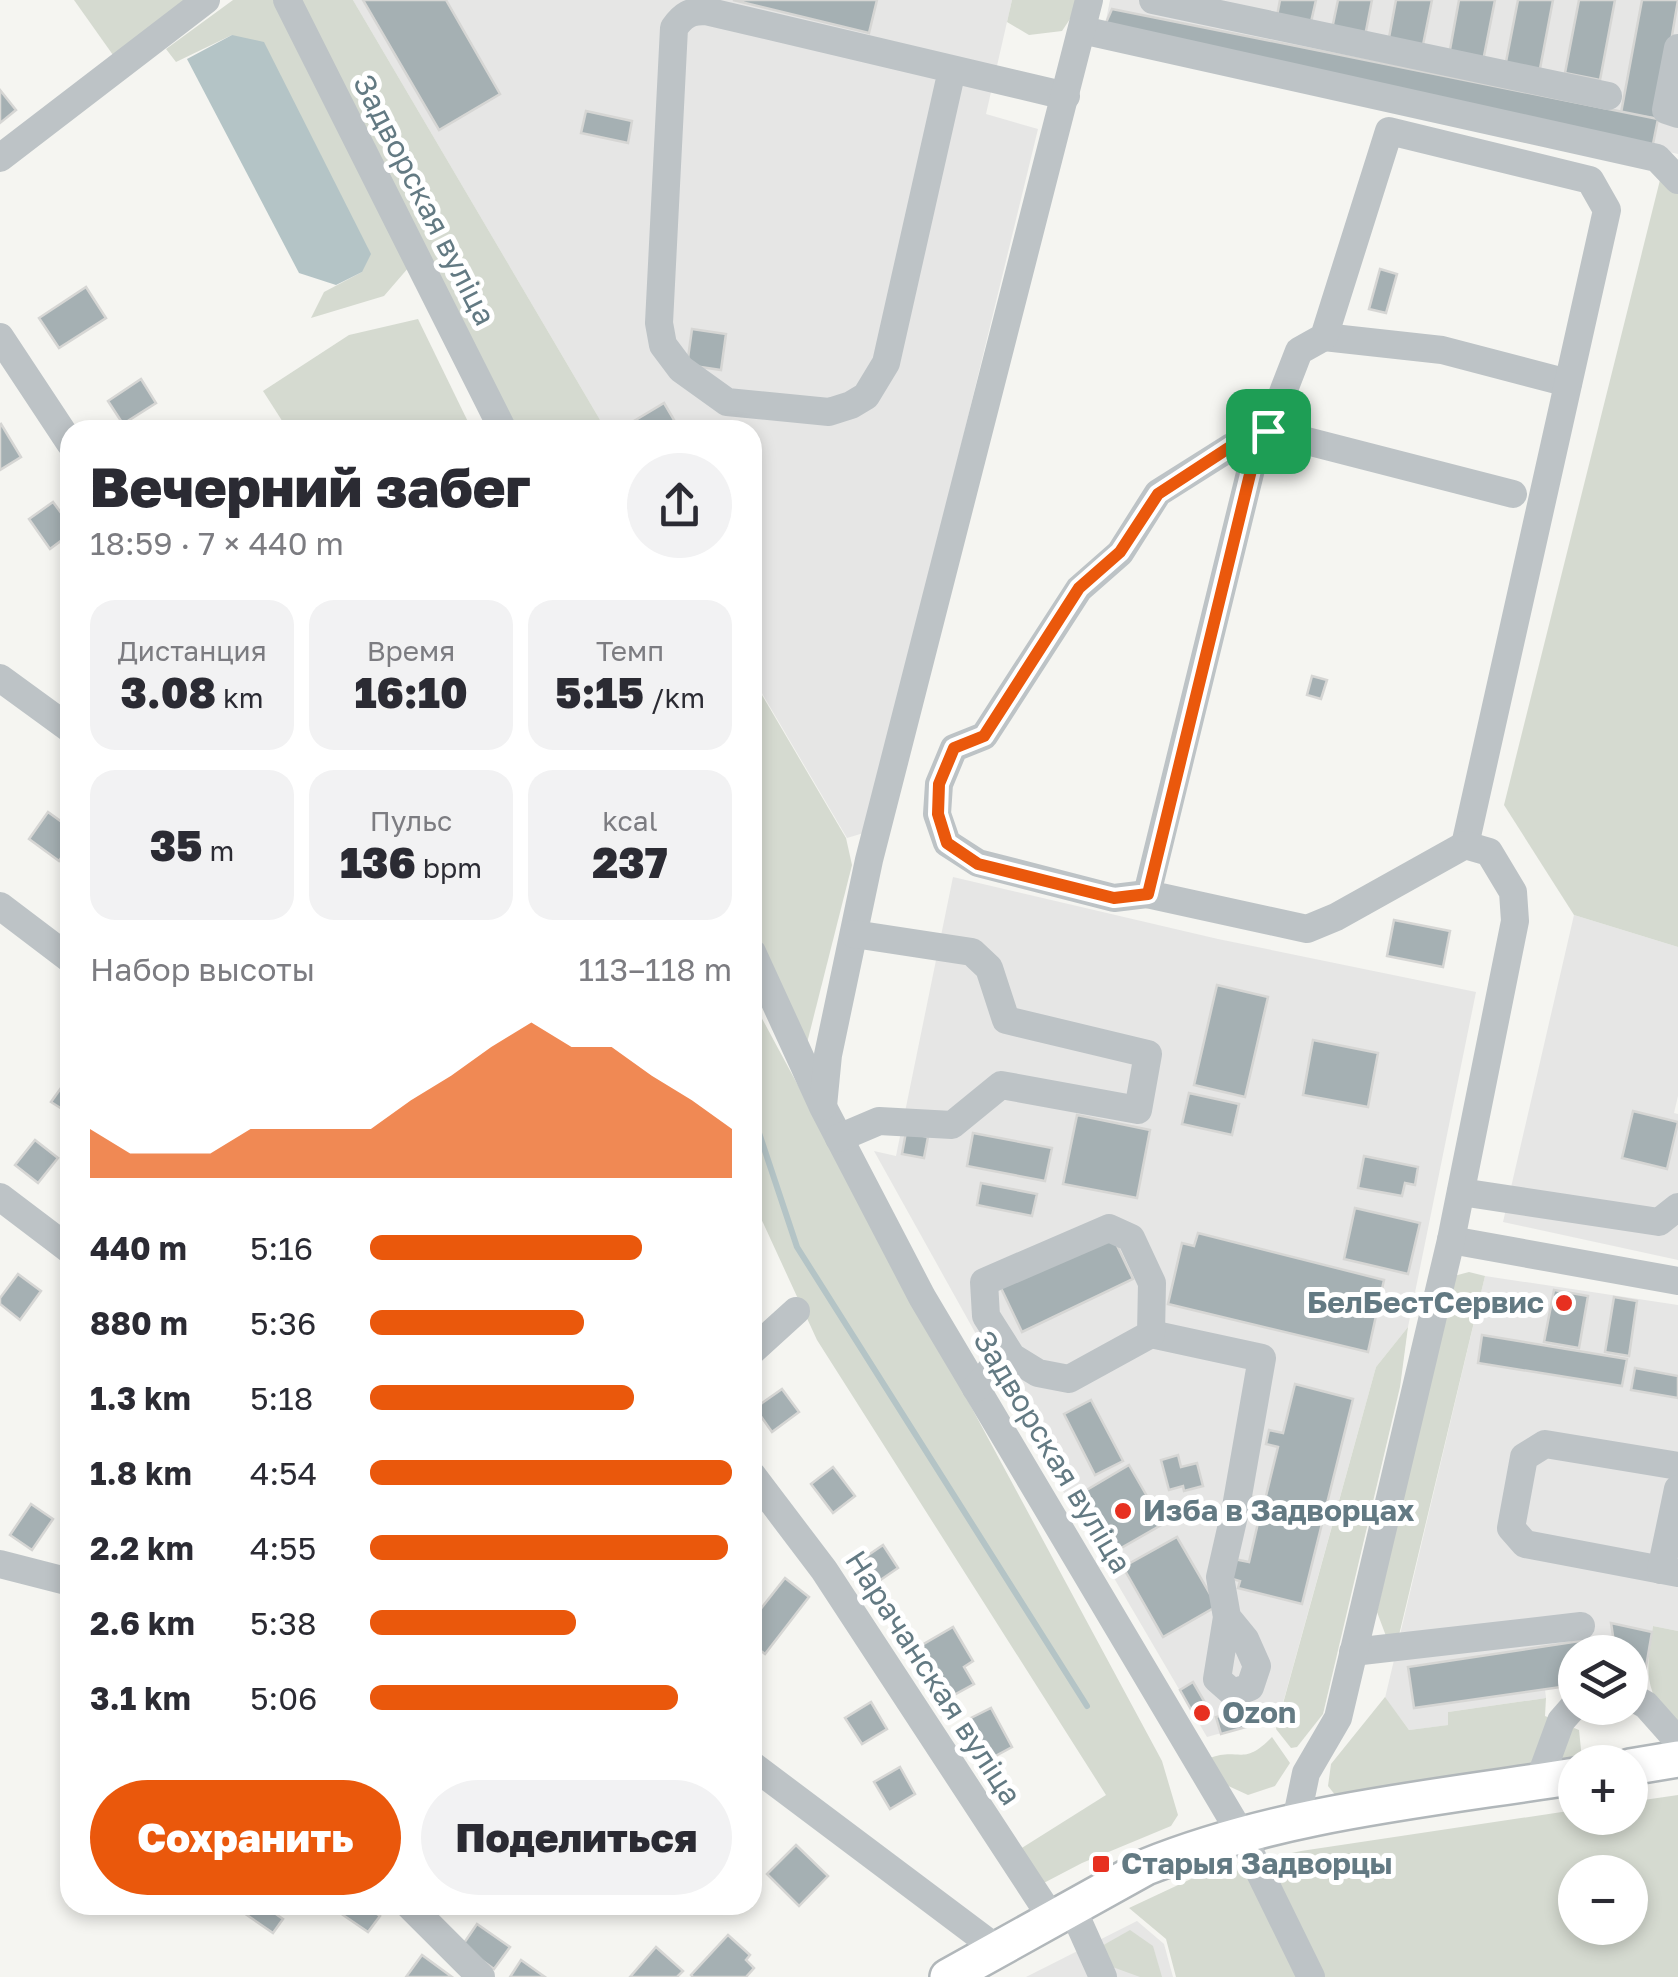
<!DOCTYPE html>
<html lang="ru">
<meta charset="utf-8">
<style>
body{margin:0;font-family:"Golos Text",sans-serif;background:#f2f2f3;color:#2b2b33;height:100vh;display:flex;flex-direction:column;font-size:38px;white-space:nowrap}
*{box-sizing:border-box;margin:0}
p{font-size:32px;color:#7c7c81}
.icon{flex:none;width:55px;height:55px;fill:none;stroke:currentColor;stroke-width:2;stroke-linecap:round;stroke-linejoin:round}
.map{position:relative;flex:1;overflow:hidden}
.panel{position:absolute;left:60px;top:420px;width:702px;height:1495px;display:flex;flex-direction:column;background:#fff;border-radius:30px;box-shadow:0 5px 15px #0003}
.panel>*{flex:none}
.buttons{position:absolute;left:1558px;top:1635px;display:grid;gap:20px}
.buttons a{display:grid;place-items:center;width:90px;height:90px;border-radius:50%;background:#fff;box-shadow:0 5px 15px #0003;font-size:50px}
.pin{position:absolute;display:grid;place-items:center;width:85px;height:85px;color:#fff;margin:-42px;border-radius:20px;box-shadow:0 5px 15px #0006}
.round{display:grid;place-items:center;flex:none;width:105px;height:105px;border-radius:52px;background:#f2f2f3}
.overview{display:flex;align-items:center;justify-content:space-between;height:170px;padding:0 30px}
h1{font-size:55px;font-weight:800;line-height:75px}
.stats{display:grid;grid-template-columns:repeat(3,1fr);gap:15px;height:170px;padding:10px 30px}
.stats div{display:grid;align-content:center;border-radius:25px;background:#f2f2f3;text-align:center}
.stats b{font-size:42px;font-weight:800}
.stats small{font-size:28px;font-weight:400}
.stats p{font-size:28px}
.chart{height:280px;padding:20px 30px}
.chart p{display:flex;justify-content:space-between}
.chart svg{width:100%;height:180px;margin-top:10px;fill:#ea580c;opacity:.7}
.primary-button{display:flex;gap:20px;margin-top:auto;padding:20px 30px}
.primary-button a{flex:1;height:115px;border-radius:60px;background:#ea580c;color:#fff;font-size:40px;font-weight:800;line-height:115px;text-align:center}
.primary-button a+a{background:#f2f2f3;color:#2b2b33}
ul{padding:0 30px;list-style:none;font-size:32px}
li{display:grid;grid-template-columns:160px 120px 1fr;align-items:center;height:75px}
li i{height:25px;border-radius:12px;background:#ea580c}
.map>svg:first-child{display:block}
</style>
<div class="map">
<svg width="1678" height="1977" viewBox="0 0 1678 1977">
<rect width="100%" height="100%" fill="#f5f5f1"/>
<g fill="#e6e6e5">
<polygon points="353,0 1012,0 986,114 1038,129 867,832 847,838 753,678 752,430 606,430"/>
<polygon points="1110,0 1678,0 1678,154 1105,25"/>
<polygon points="953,877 1218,939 1476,992 1408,1327 1376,1367 1279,1717 1207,1737 1004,1390 1006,1388 874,1151 896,1156"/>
<polygon points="1574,915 1678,947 1678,1096 1674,1113 1678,1114 1678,1260 1503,1222"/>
<polygon points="1485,1276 1678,1305 1678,1631 1653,1626 1645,1673 1630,1676 1630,1652 1575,1652 1545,1689 1546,1698 1448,1712 1449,1725 1409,1730 1385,1698"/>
<polygon points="1137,1921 1164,1944 1173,1977 1026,1977"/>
</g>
<g fill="#d5dad0" fill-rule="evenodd">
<polygon points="74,0 187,0 113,55"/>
<polygon points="233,0 273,0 409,267 384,296 311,318 324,292 362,272 232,35 176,62 166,49"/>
<polygon points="300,0 353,0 606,430 509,430"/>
<polygon points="1012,0 1076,0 1074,13 1062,31 1029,35 1007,22"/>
<polygon points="1663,168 1678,171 1678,947 1574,915 1504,805"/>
<polygon points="418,319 472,430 288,430 263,391 349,335"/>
<polygon points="752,678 846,838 852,865 807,1043 753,931"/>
<polygon points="752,1000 1162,1761 1178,1815 1171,1826 1082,1863 1038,1886 1017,1851 1106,1795 817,1340 753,1201"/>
<polygon points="1469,1272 1485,1276 1399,1635 1386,1636 1377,1612 1454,1276"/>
<polygon points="1408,1327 1400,1387 1323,1714 1297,1747 1291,1748 1276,1729 1376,1367"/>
<path d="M1653,1626L1678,1631V1727C1642,1695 1646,1668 1653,1626Z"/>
<polygon points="1385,1697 1409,1730 1448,1725 1448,1712 1546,1698 1545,1716 1579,1730 1582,1759 1336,1796 1328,1786 1331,1764"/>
<path d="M1272,1737L1290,1763L1275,1786L1248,1795L1224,1784L1208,1759C1239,1746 1242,1768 1272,1737Z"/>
<path d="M1678,1795V1977H1176L1166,1939L1129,1908L1208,1871L1301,1851L1575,1810V1818H1630V1802ZM1575,1872H1630V1928H1575Z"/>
<polygon points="1130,1930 1153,1946 1162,1977 1140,1977 1107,1965 1100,1947"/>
</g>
<polygon fill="#b4c4c6" points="232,35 264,42 371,254 362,272 336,285 299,273 187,59"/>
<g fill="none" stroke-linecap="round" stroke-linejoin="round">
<polyline stroke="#b4c4c6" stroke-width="6" points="752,1112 797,1247 1087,1706"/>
</g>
<g fill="#a5b0b3" stroke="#d6d6d4" stroke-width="2.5">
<polygon points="363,0 446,0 500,94 439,130"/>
<polygon points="733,0 877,0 869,33"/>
<polygon points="1280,0 1316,0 1311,22 1277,16"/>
<polygon points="1338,0 1372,0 1365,36 1332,29"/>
<polygon points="1396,0 1432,0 1422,50 1388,43"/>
<polygon points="1459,0 1495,0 1483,61 1449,55"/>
<polygon points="1518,0 1553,0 1539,74 1505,67"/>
<polygon points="1579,0 1615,0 1600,80 1565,73"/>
<polygon points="1642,0 1678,0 1658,119 1621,113"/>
<polygon points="1112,9 1658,119 1652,149 1105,25"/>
<polygon points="0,90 16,110 0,123"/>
<polygon points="586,111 632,121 628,143 581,133"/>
<polygon points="1380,269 1397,274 1386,313 1369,309"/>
<polygon points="86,287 106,318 59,348 39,318"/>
<polygon points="692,329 726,334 721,370 687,365"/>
<polygon points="141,379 156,403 123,424 108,401"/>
<polygon points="664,403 680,430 619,430"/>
<polygon points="1,424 21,457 0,470 0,425"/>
<polygon points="53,502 70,525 70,534 50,549 29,519"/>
<polygon points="1312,676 1327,680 1321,699 1307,695"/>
<polygon points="48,812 70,828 70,845 59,861 29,839"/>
<polygon points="1394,920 1450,931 1443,967 1387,956"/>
<polygon points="1217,985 1268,997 1245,1097 1194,1085"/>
<polygon points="1313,1040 1378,1053 1368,1107 1303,1095"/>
<polygon points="61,1088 70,1094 70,1114 51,1102"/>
<polygon points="1189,1093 1239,1104 1232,1135 1182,1124"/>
<polygon points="1633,1111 1678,1122 1667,1169 1622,1158"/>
<polygon points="1077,1115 1150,1130 1137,1198 1063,1184"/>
<polygon points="906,1132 928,1137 924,1158 902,1154"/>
<polygon points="973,1133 1052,1148 1045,1181 967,1166"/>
<polygon points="35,1140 58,1158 38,1183 15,1165"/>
<polygon points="1364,1156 1418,1167 1415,1185 1405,1183 1402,1196 1358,1188"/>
<polygon points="981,1183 1037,1194 1032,1216 977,1205"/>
<polygon points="1355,1208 1420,1223 1408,1274 1344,1259"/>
<polygon points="1111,1233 1133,1279 1022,1332 1000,1286"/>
<polygon points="1198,1233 1384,1280 1368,1352 1168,1304 1182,1243 1194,1246"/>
<polygon points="18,1274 41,1291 20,1320 0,1304 0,1298"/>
<polygon points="1554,1290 1588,1296 1579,1348 1544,1342"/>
<polygon points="1614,1297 1637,1301 1629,1356 1605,1352"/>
<polygon points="1482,1335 1627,1359 1622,1386 1478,1363"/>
<polygon points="1635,1368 1678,1376 1678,1398 1631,1390"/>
<polygon points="1295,1384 1353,1399 1302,1604 1238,1588 1240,1581 1229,1578 1234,1559 1249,1562 1260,1514 1249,1511 1253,1497 1265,1500 1278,1447 1266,1444 1269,1430 1283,1433"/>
<polygon points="782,1389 799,1412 772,1432 755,1408"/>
<polygon points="1091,1400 1123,1461 1095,1475 1064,1414"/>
<polygon points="1178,1455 1181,1467 1197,1463 1203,1486 1184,1491 1183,1486 1169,1490 1161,1460"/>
<polygon points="1129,1465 1163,1524 1114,1552 1080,1494"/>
<polygon points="833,1467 855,1496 833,1513 811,1484"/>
<polygon points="31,1504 53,1519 32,1550 10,1535"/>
<polygon points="1177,1537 1217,1606 1163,1637 1123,1567"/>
<polygon points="883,1545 898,1568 876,1583 861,1560"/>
<polygon points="785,1578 809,1597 765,1654 752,1644 752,1620"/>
<polygon points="1611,1623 1652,1632 1645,1673 1630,1676 1630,1652 1575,1652 1575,1685 1414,1708 1408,1667 1613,1636"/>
<polygon points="953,1627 973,1661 964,1667 974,1684 952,1696 922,1645"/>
<polygon points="1193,1682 1211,1713 1197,1720 1180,1690"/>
<polygon points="871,1702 887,1729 862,1744 845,1718"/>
<polygon points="1256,1706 1260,1723 1221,1734 1216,1717"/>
<polygon points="991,1708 1012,1747 988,1760 967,1720"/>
<polygon points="900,1767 915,1794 890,1809 874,1782"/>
<polygon points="796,1845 828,1876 799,1906 767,1874"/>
<polygon points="250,1905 263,1905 283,1919 273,1933 244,1913"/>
<polygon points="350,1905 364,1905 380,1916 368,1932 343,1915"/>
<polygon points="477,1924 510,1947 494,1969 462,1946"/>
<polygon points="728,1935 750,1955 746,1960 754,1968 746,1977 693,1977 691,1975"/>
<polygon points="656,1947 683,1971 677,1977 630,1977"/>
<polygon points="422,1955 452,1977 406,1977"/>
<polygon points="521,1960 545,1977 510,1977"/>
</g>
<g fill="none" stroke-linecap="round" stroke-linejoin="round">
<defs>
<g id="major">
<polyline points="1630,1767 1678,1759"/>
<path d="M948,1977L1146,1867C1282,1812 1431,1799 1575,1776"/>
</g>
</defs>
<use href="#major" stroke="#b1b7ba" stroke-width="40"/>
<g stroke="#bdc3c6" stroke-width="28">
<polyline points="287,0 503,430"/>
<polyline points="1153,0 1608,96"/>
<polyline points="1082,30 1657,158 1678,180"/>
<polyline points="1678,48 1666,110 1678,114"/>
<path d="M952,70L886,363L866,396L851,405L829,412L727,402L681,369L663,345L659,323L674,28C683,15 690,11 706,11L1066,96"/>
<polyline points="0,158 206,0"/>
<polyline points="0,337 70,443"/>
<polyline points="1324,337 1442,350 1568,383"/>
<polyline points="0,678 70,729"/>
<polyline points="1147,894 1114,898 978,863 947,843 937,814 939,784 954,748 984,736 1079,589 1120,553 1158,493 1231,447 1268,431 1299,351 1324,337 1389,131 1590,180 1607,210 1465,845"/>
<polyline points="0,906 70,959"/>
<polyline points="752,952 823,1107 922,1297 1241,1834 1311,1977"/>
<polyline points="823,1106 828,1055 869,860 1089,0"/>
<polyline points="839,1138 879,1121 952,1125 1001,1085 1138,1110 1148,1054 1006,1020 989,968 972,952 854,934"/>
<polyline points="1461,1192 1659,1222 1678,1207"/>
<polyline points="0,1197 70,1250"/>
<polyline points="1451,1240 1678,1281"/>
<polyline points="1151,1334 1262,1358 1236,1507 1220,1577 1227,1617 1245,1639 1257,1666 1250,1687 1233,1693 1217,1679 1227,1617"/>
<polyline points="752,1351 796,1311"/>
<polyline points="976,1388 994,1366 1012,1357 1038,1373 1069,1379 1151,1334 1152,1283 1131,1238 1109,1228 984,1282 986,1316 1012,1357"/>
<polyline points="1678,1466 1545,1444 1524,1457 1511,1528 1525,1544 1678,1573"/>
<polyline points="752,1475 824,1570 1053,1920"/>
<polyline points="0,1564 70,1582"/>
<polyline points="1661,1570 1678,1489"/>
<polyline points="1353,1652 1581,1626"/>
<polyline points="1630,1696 1646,1705 1678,1741"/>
<polyline points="752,1765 997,1949"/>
<polyline points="1539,1781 1561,1721 1575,1705"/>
<polyline points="1296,1821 1306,1773 1338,1718 1451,1240 1515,921 1513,892 1489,852 1465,845 1336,917 1307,929 1147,894 1253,461 1268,431 1513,494"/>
<polyline points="409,1905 481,1977"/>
<polyline points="1073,1910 1103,1977"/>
</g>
<use href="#major" stroke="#fff" stroke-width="35"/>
</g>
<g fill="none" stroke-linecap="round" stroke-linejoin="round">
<defs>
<polygon id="route" points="1268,431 1253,462 1148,894 1114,898 978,864 947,843 938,814 939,784 954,748 984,736 1079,588 1120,552 1158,494 1230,447"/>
</defs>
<use href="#route" stroke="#fff" stroke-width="20"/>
<use href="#route" stroke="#ea580c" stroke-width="12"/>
</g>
<g fill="#e73020" stroke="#fff" stroke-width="4">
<circle cx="1564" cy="1303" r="10"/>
<circle cx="1123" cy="1511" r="10"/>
<circle cx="1202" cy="1713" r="10"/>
<rect x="1091" y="1854" width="20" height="20" rx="5"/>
</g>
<g text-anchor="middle" stroke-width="10" stroke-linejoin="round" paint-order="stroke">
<g font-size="30" fill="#637a83" stroke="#fff">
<text transform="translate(424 200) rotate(63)" y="10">Задворская вуліца</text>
<text transform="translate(1052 1452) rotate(59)" y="10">Задворская вуліца</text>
<text transform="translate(933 1678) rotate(57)" y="10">Нарачанская вуліца</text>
</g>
<g font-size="30" font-weight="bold" fill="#637a83" stroke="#fff" text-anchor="start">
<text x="1544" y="1313" text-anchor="end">БелБестСервис</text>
<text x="1143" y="1521">Изба в Задворцах</text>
<text x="1222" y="1723">Ozon</text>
<text x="1121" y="1874">Старыя Задворцы</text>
</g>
</g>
</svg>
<div class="buttons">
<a><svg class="icon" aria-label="layers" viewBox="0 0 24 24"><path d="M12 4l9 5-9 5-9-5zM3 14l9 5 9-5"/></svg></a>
<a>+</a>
<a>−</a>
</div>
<div class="pin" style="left:1268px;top:431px;background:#1e9e55"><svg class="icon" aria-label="arrive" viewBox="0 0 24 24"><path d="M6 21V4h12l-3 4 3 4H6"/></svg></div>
<section class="panel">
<div class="overview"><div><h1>Вечерний забег</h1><p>18:59 · 7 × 440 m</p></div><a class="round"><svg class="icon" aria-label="share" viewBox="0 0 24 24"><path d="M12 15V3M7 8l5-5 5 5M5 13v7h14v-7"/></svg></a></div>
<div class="stats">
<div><p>Дистанция</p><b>3.08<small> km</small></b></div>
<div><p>Время</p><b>16:10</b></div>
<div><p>Темп</p><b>5:15<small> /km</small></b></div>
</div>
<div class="stats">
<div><b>35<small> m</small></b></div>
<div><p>Пульс</p><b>136<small> bpm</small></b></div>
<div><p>kcal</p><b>237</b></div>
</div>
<div class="chart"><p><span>Набор высоты</span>113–118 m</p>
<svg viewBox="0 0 160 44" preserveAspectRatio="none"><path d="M0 44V32L10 38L20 38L30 38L40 32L50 32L60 32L70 32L80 25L90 19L100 12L110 6L120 12L130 12L140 19L150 25L160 32V44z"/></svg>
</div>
<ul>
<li><b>440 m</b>5:16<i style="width:75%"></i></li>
<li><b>880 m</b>5:36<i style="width:59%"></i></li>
<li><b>1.3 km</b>5:18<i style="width:73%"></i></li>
<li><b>1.8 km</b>4:54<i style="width:100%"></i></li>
<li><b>2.2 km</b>4:55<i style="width:99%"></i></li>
<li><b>2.6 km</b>5:38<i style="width:57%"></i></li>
<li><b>3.1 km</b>5:06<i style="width:85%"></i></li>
</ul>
<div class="primary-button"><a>Сохранить</a><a>Поделиться</a></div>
</section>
</div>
